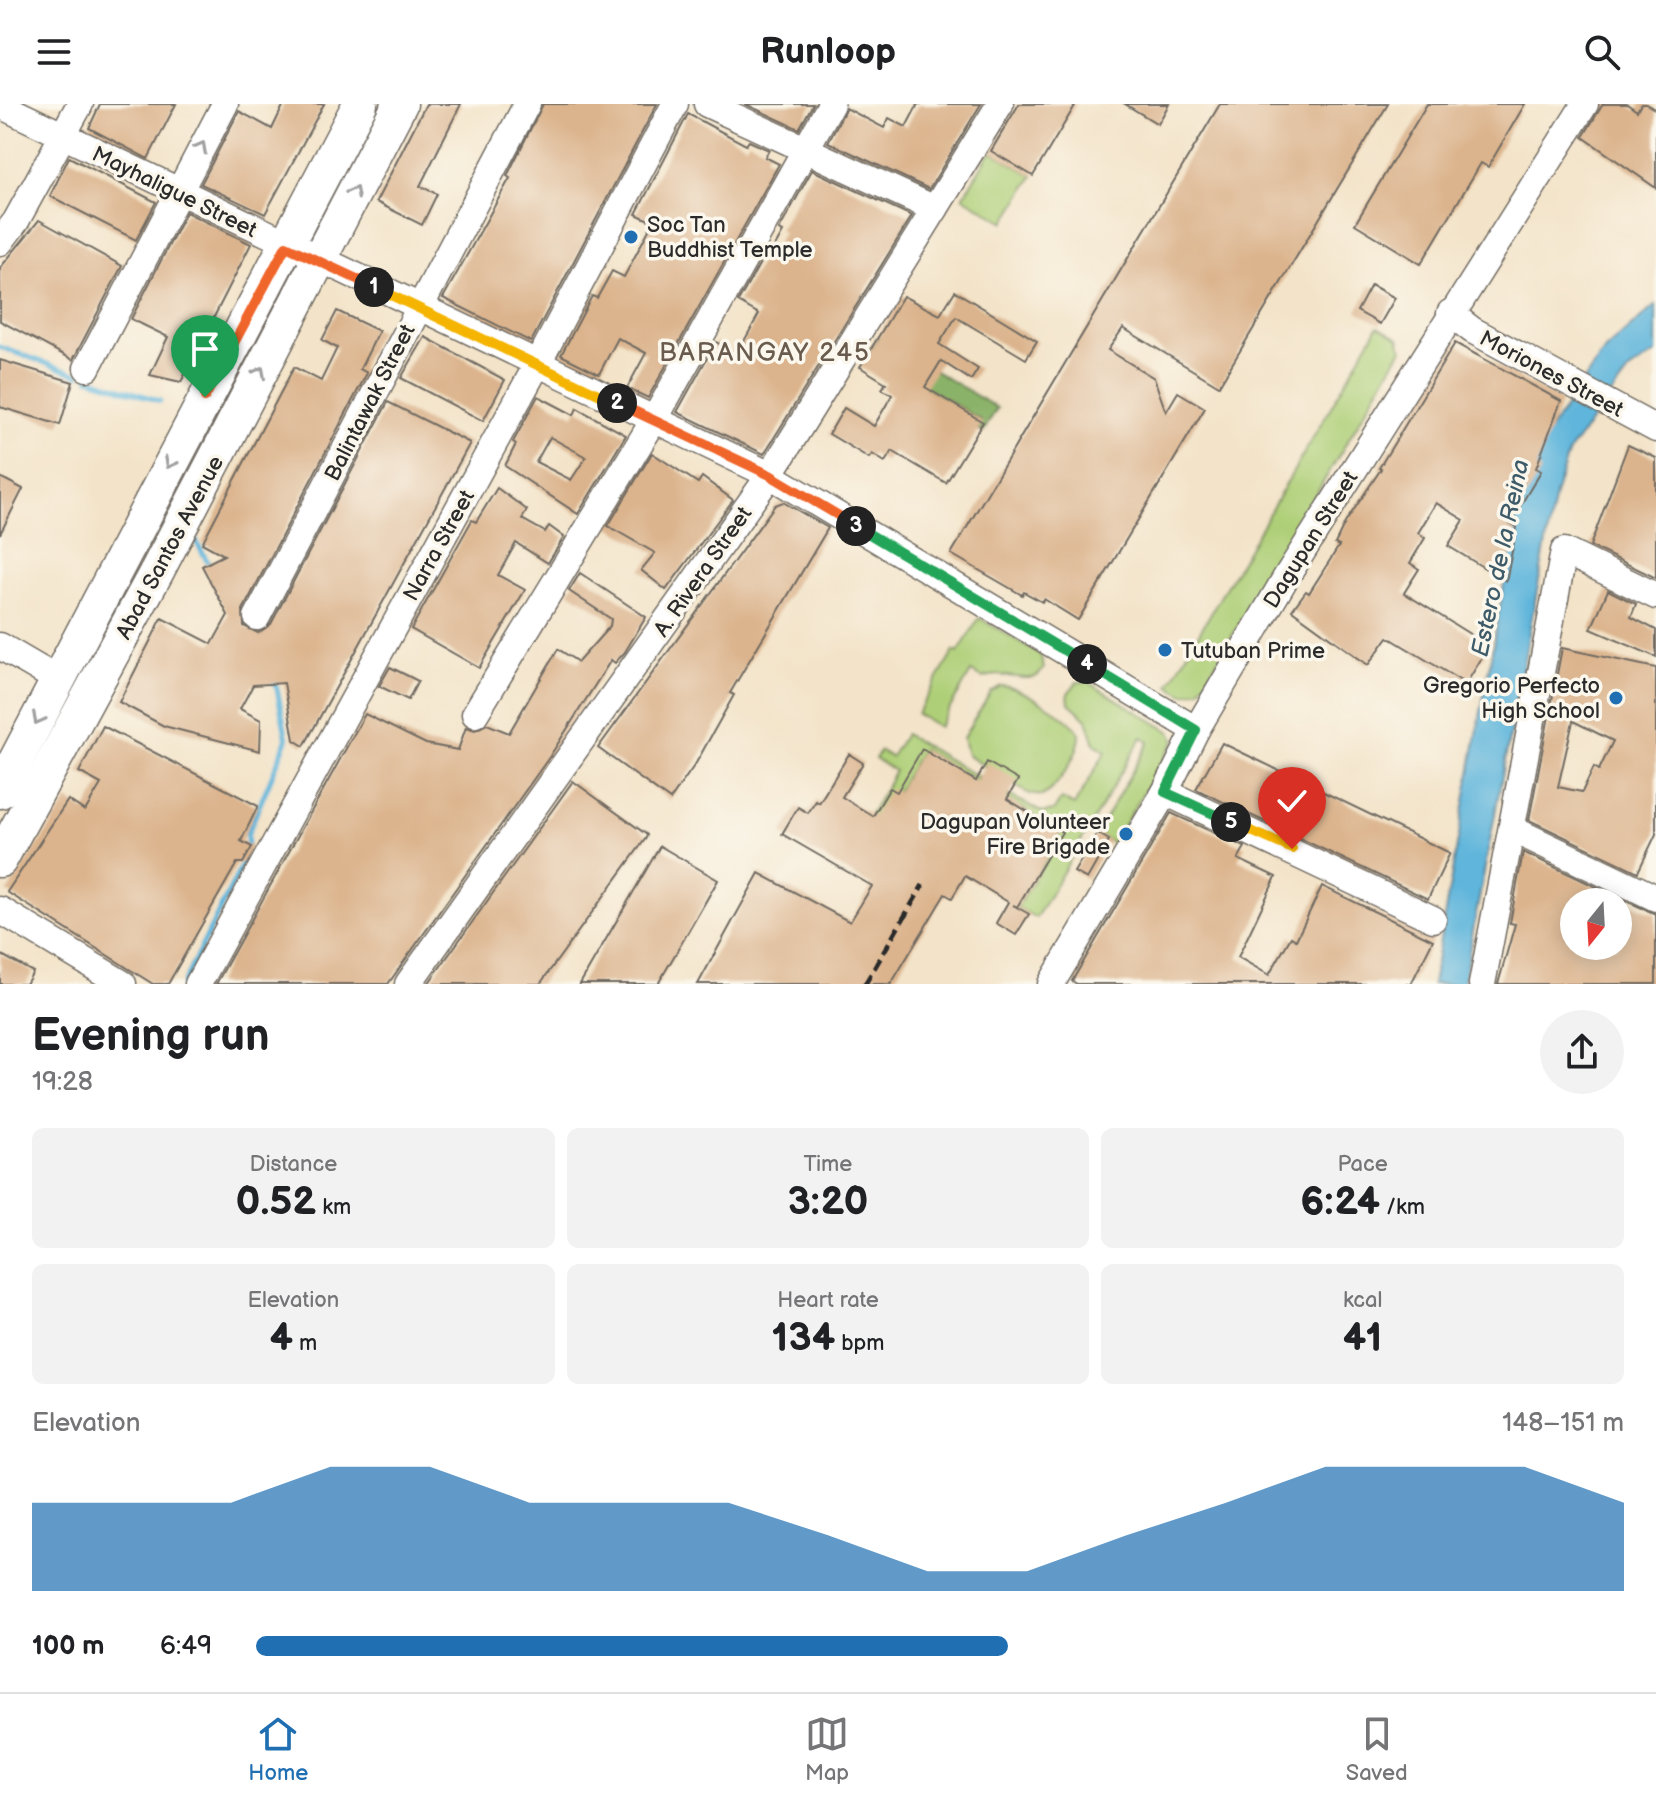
<!DOCTYPE html>
<meta charset="utf-8">
<style>
body{margin:0;font-family:"Balsamiq Sans",sans-serif;background:#f2f2f2;color:#202124;height:100vh;display:flex;flex-direction:column;font-size:30px;white-space:nowrap}
*{box-sizing:border-box;margin:0}
p{font-size:26px;color:#757577}
.icon{flex:none;width:44px;height:44px;fill:none;stroke:currentColor;stroke-width:2;stroke-linecap:round;stroke-linejoin:round}
.map{position:relative;height:880px;overflow:hidden}
.panel{display:flex;flex-direction:column;background:#fff;flex:1}
.panel>*{flex:none}
.needle{width:52px;rotate:198deg}
.tools{position:absolute;left:1560px;top:784px;display:grid;gap:16px}
.tools a{display:grid;place-items:center;width:72px;height:72px;border-radius:50%;background:#fff;box-shadow:0 4px 20px #0003;font-size:40px}
.pin{position:absolute;display:grid;place-items:center;width:68px;height:68px;color:#fff;margin:-82px -34px;border-radius:50% 50% 50% 0;rotate:-45deg;box-shadow:0 0 8px #0007}
.pin .icon{rotate:45deg}
.km{position:absolute;width:40px;height:40px;margin:-20px;border-radius:50%;background:#222;color:#fff;font-size:22px;line-height:40px;text-align:center}
.round{display:grid;place-items:center;flex:none;width:84px;height:84px;border-radius:42px;background:#f2f2f2}
.head{display:flex;align-items:center;justify-content:space-between;height:136px;padding:0 32px}
h1{font-size:44px;font-weight:700;line-height:60px}
.stats{display:grid;grid-template-columns:repeat(3,1fr);gap:12px;height:136px;padding:8px 32px}
.stats div{display:grid;align-content:center;border-radius:12px;background:#f2f2f2;text-align:center}
.stats b{font-size:40px;font-weight:700}
.stats small{font-size:22px;font-weight:400}
.stats p{font-size:22px}
.chart{height:224px;padding:16px 32px}
.chart p{display:flex;justify-content:space-between}
.chart svg{width:100%;height:144px;margin-top:8px;fill:#1f6fb2;opacity:.7}
ul{padding:0 32px;list-style:none;font-size:26px}
li{display:grid;grid-template-columns:128px 96px 1fr;align-items:center;height:60px}
li i{height:20px;border-radius:10px;background:#1f6fb2}
header{display:flex;justify-content:space-between;align-items:center;height:104px;padding:0 32px;background:#fff;font-size:36px;font-weight:700}
.tab-bar{display:flex;justify-content:space-around;align-items:center;height:112px;border-top:2px solid #e0e0e0;background:#fff;font-size:22px;color:#757577}
.tab-bar a{display:grid;justify-items:center;gap:4px}
.tab-bar .selected{color:#1f6fb2}
.map>svg:first-child{display:block}
</style>
<header><svg class="icon" aria-label="menu" viewBox="0 0 24 24"><path d="M4 6h16M4 12h16M4 18h16"/></svg>Runloop<svg class="icon" aria-label="search" viewBox="0 0 24 24"><circle cx="10" cy="10" r="6"/><path d="M15 15l6 6"/></svg></header>
<div class="map">
<svg width="1656" height="880" viewBox="0 0 1656 880">
<rect width="100%" height="100%" fill="#fbf7ec"/>
<filter id="ink" filterUnits="userSpaceOnUse"><feTurbulence type="fractalNoise" baseFrequency=".0125" numOctaves="2"/><feDisplacementMap in="SourceGraphic" scale="16" xChannelSelector="R" yChannelSelector="G"/><feConvolveMatrix kernelMatrix="1 2 1 2 8 2 1 2 1" color-interpolation-filters="sRGB"/></filter>
<filter id="wash" filterUnits="userSpaceOnUse"><feTurbulence type="fractalNoise" baseFrequency=".006" numOctaves="4" result="noise"/><feDisplacementMap in="SourceGraphic" scale="32" xChannelSelector="R" yChannelSelector="G"/><feGaussianBlur stdDeviation="1.8" result="paint"/><feColorMatrix in="noise" values="0 0 0 0 0 0 0 0 0 0 0 0 0 0 0 0 0 1.4 0 .05"/><feComposite in="paint" operator="in"/></filter>
<g filter="url(#wash)">
<rect width="100%" height="100%" fill="#f3e3c8"/>
<g fill="#aecf77" stroke="#6c7d51" stroke-width="2">
<polygon points="991,47 1033,72 1005,118 963,93"/>
<polygon points="1378,222 1399,234 1402,245 1200,586 1184,590 1169,581"/>
<path d="M979,514L1040,550L1044,564C1033,586 1007,564 983,574L971,568L939,623L917,610L954,547L958,549Z"/>
<polygon points="1077,578 1088,578 1171,628 1175,636 1113,739 1097,729 1149,638 1142,633 1036,814 1017,803 1062,728 1007,695 1009,691 1043,709 1053,707 1062,695 1074,702 1106,647 1095,640 1087,615 1069,599 1068,589"/>
<path d="M1001,582C1018,581 1074,615 1080,630C1080,648 1058,684 1042,692L1029,690L967,651L963,634L991,588Z"/>
<polygon points="905,630 978,673 976,677 922,645 897,688 871,717 867,715 895,667 875,655 880,647 891,653"/>
</g>
<polygon fill="#8ab268" stroke="#5a6e4a" stroke-width="2" points="878,233 997,304 983,328 978,325 982,317 868,249"/>
<polygon fill="#5eb5db" stroke="#447083" stroke-width="2" points="1656,201 1656,249 1629,267 1569,347 1555,391 1463,880 1432,880 1522,380 1545,333 1605,246"/>
<g fill="none" stroke-linecap="round" stroke-linejoin="round">
<g stroke="#5eb5db" stroke-width="5">
<polyline points="0,243 79,271"/>
<polyline points="89,274 160,297"/>
<polyline points="196,437 211,464"/>
<polyline points="248,746 247,731 287,636 277,585 271,574"/>
<polyline points="183,880 245,755"/>
</g>
</g>
<g id="blocks">
<g fill="#dbb48d" fill-rule="evenodd">
<polygon points="100,0 176,0 148,55 89,24"/>
<polygon points="284,0 324,0 265,110 201,80 239,7 272,25"/>
<polygon points="426,0 461,0 420,82 437,90 422,121 376,98"/>
<polygon points="543,0 657,0 531,238 443,194 510,74 507,72"/>
<polygon points="745,0 813,0 799,25"/>
<polygon points="918,0 981,0 929,85 828,38 846,4 884,24 889,14 906,23"/>
<polygon points="1019,0 1076,0 1033,72 991,47"/>
<polygon points="1125,0 1169,0 1158,20"/>
<polygon points="1220,0 1388,0 1219,282 1123,224 1108,246 1154,274 1166,308 1178,288 1205,304 1078,516 1044,495 1042,498 1024,488 1022,491 951,450"/>
<polygon points="1427,0 1525,0 1488,63 1481,59 1421,160 1355,120"/>
<polygon points="1603,0 1627,0 1637,7 1641,0 1646,0 1656,6 1656,84 1583,33"/>
<polygon points="688,10 746,41 749,37 769,46 765,53 779,60 648,294 627,284 646,249 618,234 599,270 561,251 592,192 597,194 612,167 624,173 653,118 636,110"/>
<polygon points="69,53 156,98 136,136 50,92"/>
<polygon points="812,66 912,112 764,350 677,308 716,238 737,250 759,210 738,198 764,152 768,155 783,128 779,126"/>
<polygon points="186,108 251,140 181,278 150,271 168,233 131,215"/>
<polygon points="39,116 122,162 73,256 0,217 0,164"/>
<polygon points="1371,181 1395,194 1380,220 1357,207"/>
<polygon points="955,187 1037,237 1026,255 956,213 939,240 978,265 971,276 941,257 925,283 983,318 946,379 892,347 885,358 872,350 869,354 829,330 844,304 874,322 892,291 882,285 886,279 860,263 903,192 940,211"/>
<polygon points="337,207 379,227 360,265 367,269 243,506 244,522 258,529 271,520 388,298 470,339 304,642 294,636 284,579 253,581 240,605 261,616 260,647 164,622 119,598 162,514 212,540 228,511 202,462 224,451 202,439 294,263 321,277 337,244 322,236"/>
<polygon points="425,233 505,276 483,317 401,274"/>
<polygon points="1455,239 1561,297 1536,364 1541,367 1510,419 1517,423 1506,477 1448,442 1464,416 1436,399 1418,429 1425,434 1410,459 1419,465 1404,489 1489,542 1466,580 1388,533 1368,561 1292,506 1306,487 1309,489 1339,442 1335,440 1345,419 1381,365 1379,364"/>
<polygon points="0,256 73,278 60,321 0,303"/>
<path d="M538,292L574,311L577,304L626,331L578,410L505,362L516,340L513,338ZM550,333L586,353L571,376L536,358Z"/>
<polygon points="1628,341 1656,354 1656,474 1590,442"/>
<polygon points="652,349 698,379 702,373 733,396 666,486 641,466 655,449 608,422"/>
<polygon points="0,373 23,385 0,430"/>
<polygon points="497,384 527,406 522,415 545,428 549,422 564,433 548,459 516,439 498,471 525,486 479,564 411,525 472,416 476,418"/>
<polygon points="783,398 828,424 730,589 734,591 696,659 670,696 598,644 775,401"/>
<polygon points="580,469 646,513 625,548 615,559 611,556 550,652 388,880 216,880 365,610 426,640 458,646 466,623 475,626 487,620 509,629 558,545 578,558 610,522 611,515 569,487"/>
<polygon points="1608,486 1636,500 1631,513 1656,526 1656,553 1591,525"/>
<path d="M1562,544L1656,564V730L1638,768L1529,716ZM1573,617L1613,637L1599,666L1594,663L1582,688L1558,683Z"/>
<polygon points="390,563 418,577 408,596 379,582"/>
<polygon points="103,622 258,702 241,737 252,743 243,759 237,759 168,880 153,880 7,788 68,696 85,707 101,680 79,668"/>
<polygon points="1222,639 1450,749 1428,795 1196,685"/>
<polygon points="922,645 976,677 987,658 1018,676 1007,695 1062,728 1017,803 1013,801 1029,810 1016,831 996,819 1008,798 965,772 952,794 945,790 891,880 698,880 759,769 850,818 872,782 782,730 798,703 808,709 816,697 819,699 849,650 863,659 842,693 873,712 890,684 897,688"/>
<polygon points="573,677 647,731 646,734 540,880 428,880"/>
<polygon points="1171,709 1245,743 1238,755 1276,773 1238,853 1269,871 1291,833 1296,836 1322,782 1433,836 1411,880 1077,880 1072,877"/>
<polygon points="1097,729 1109,736 1087,775 1074,768"/>
<polygon points="660,742 718,776 658,880 580,880"/>
<polygon points="1523,748 1624,796 1574,798 1574,842 1618,842 1618,814 1626,797 1656,810 1656,880 1498,880 1515,820 1510,819"/>
<polygon points="0,850 33,868 26,880 0,880"/>
</g>
</g>
</g>
<g filter="url(#ink)">
<use href="#blocks" fill-opacity="0" stroke="#716b62" stroke-width="2"/>
<g fill="none" stroke-linecap="round" stroke-linejoin="round">
<defs>
<g id="minor">
<polyline points="707,0 935,105"/>
<polyline points="0,1 770,371 1196,626"/>
<polyline points="0,138 16,117 80,0"/>
<polyline points="1450,209 1472,226 1656,325"/>
<polyline points="87,264 225,0"/>
<polyline points="257,513 527,0"/>
<polyline points="0,542 58,576"/>
<polyline points="475,610 654,316 831,0"/>
<polyline points="1165,688 1433,815"/>
<polyline points="1514,726 1656,794"/>
<polyline points="0,806 123,880"/>
<polyline points="198,880 537,261 675,0"/>
<polyline points="408,880 770,371 1000,0"/>
<polyline points="1051,880 1165,688 1196,626 1285,475 1585,0"/>
<polyline points="1482,880 1564,447 1656,492"/>
</g>
<g id="major">
<polyline points="0,687 360,0"/>
<polyline points="0,756 157,467 400,0"/>
</g>
</defs>
<use href="#minor" stroke="#716b62" stroke-width="29"/>
<use href="#major" stroke="#716b62" stroke-width="37"/>
<use href="#minor" stroke="#fff" stroke-width="26"/>
<use href="#major" stroke="#fff" stroke-width="34"/>
<polyline stroke="#2b2b2b" stroke-width="5" stroke-dasharray="12 6" stroke-linecap="butt" points="865,880 923,781"/>
</g>
<defs><path id="oneway-chevron" d="M-2-3.5L2.5 0L-2 3.5" fill="none" stroke-width="1.6" stroke-linecap="round" stroke-linejoin="round" transform="scale(2)"/></defs>
<g stroke="#a0a0a0">
<use href="#oneway-chevron" transform="translate(201 43) rotate(-62)"/>
<use href="#oneway-chevron" transform="translate(354 88) rotate(-62)"/>
<use href="#oneway-chevron" transform="translate(260 268) rotate(-63)"/>
<use href="#oneway-chevron" transform="translate(170 359) rotate(118)"/>
<use href="#oneway-chevron" transform="translate(38 615) rotate(118)"/>
</g>
</g>
<g fill="none" stroke-linecap="round" stroke-linejoin="round" filter="url(#ink)">
<defs>
<polyline id="split-1" points="205,293 286,142 374,183"/>
<polyline id="split-2" points="374,183 617,299"/>
<polyline id="split-3" points="617,299 770,371 856,422"/>
<polyline id="split-4" points="856,422 1087,560"/>
<polyline id="split-5" points="1087,560 1196,626 1165,688 1231,718"/>
<polyline id="split-6" points="1231,718 1292,745"/>
</defs>
<use href="#split-1" stroke="#fff" stroke-width="16"/>
<use href="#split-2" stroke="#fff" stroke-width="16"/>
<use href="#split-3" stroke="#fff" stroke-width="16"/>
<use href="#split-4" stroke="#fff" stroke-width="16"/>
<use href="#split-5" stroke="#fff" stroke-width="16"/>
<use href="#split-6" stroke="#fff" stroke-width="16"/>
<use href="#split-1" stroke="#f0652b" stroke-width="10"/>
<use href="#split-2" stroke="#f5b400" stroke-width="10"/>
<use href="#split-3" stroke="#f0652b" stroke-width="10"/>
<use href="#split-4" stroke="#22a559" stroke-width="10"/>
<use href="#split-5" stroke="#22a559" stroke-width="10"/>
<use href="#split-6" stroke="#f5b400" stroke-width="10"/>
</g>
<g fill="#1f6fb2" stroke="#fbf7ec" stroke-width="3">
<circle cx="631" cy="133" r="8"/>
<circle cx="1165" cy="546" r="8"/>
<circle cx="1616" cy="594" r="8"/>
<circle cx="1126" cy="730" r="8"/>
</g>
<g text-anchor="middle" stroke-width="7" stroke-linejoin="round" paint-order="stroke">
<g font-size="22" fill="#2b2b2b" stroke="#fbf7ec">
<text transform="translate(175 87) rotate(26)" y="8">Mayhaligue Street</text>
<text transform="translate(1552 269) rotate(28)" y="8">Moriones Street</text>
<text transform="translate(369 298) rotate(-63)" y="8">Balintawak Street</text>
<text transform="translate(1310 435) rotate(-58)" y="8">Dagupan Street</text>
<text transform="translate(438 441) rotate(-61)" y="8">Narra Street</text>
<text transform="translate(169 443) rotate(-62)" y="8">Abad Santos Avenue</text>
<text transform="translate(702 467) rotate(-55)" y="8">A. Rivera Street</text>
</g>
<g font-size="22" fill="#2b2b2b" stroke="#fbf7ec" text-anchor="start">
<text x="647" y="128">Soc Tan<tspan x="647" dy="25">Buddhist Temple</tspan></text>
<text x="1181" y="554">Tutuban Prime</text>
<text x="1600" y="589" text-anchor="end">Gregorio Perfecto<tspan x="1600" dy="25">High School</tspan></text>
<text x="1110" y="725" text-anchor="end">Dagupan Volunteer<tspan x="1110" dy="25">Fire Brigade</tspan></text>
</g>
<g font-size="24" font-style="italic" fill="#3d5b69" stroke="#fbf7ec">
<text transform="translate(1500 454) rotate(-78)" y="8">Estero de la Reina</text>
</g>
<g font-size="26" letter-spacing="2" fill="#695b4d" stroke="#fbf7ec">
<text x="765" y="257">BARANGAY 245</text>
</g>
</g>
</svg>
<div class="tools">
<a><svg class="needle" viewBox="-14 -14 28 28"><path d="M0-13l5 13h-10z" fill="#e53935"/><path d="M0 13l5-13h-10z" fill="#757577"/></svg></a>
</div>
<div class="pin" style="left:205px;top:293px;background:#1e9e55"><svg class="icon" aria-label="arrive" viewBox="0 0 24 24"><path d="M6 21V4h12l-3 4 3 4H6"/></svg></div>
<div class="pin" style="left:1292px;top:745px;background:#d93025"><svg class="icon" aria-label="check" viewBox="0 0 24 24"><path d="M5 12l5 5 9-10"/></svg></div>
<b class="km" style="left:374px;top:183px">1</b>
<b class="km" style="left:617px;top:299px">2</b>
<b class="km" style="left:856px;top:422px">3</b>
<b class="km" style="left:1087px;top:560px">4</b>
<b class="km" style="left:1231px;top:718px">5</b>
</div>
<section class="panel">
<div class="head"><div><h1>Evening run</h1><p>19:28</p></div><a class="round"><svg class="icon" aria-label="share" viewBox="0 0 24 24"><path d="M12 15V3M7 8l5-5 5 5M5 13v7h14v-7"/></svg></a></div>
<div class="stats">
<div><p>Distance</p><b>0.52<small> km</small></b></div>
<div><p>Time</p><b>3:20</b></div>
<div><p>Pace</p><b>6:24<small> /km</small></b></div>
</div>
<div class="stats">
<div><p>Elevation</p><b>4<small> m</small></b></div>
<div><p>Heart rate</p><b>134<small> bpm</small></b></div>
<div><p>kcal</p><b>41</b></div>
</div>
<div class="chart"><p><span>Elevation</span>148–151 m</p>
<svg viewBox="0 0 160 44" preserveAspectRatio="none"><path d="M0 44V17L10 17L20 17L30 6L40 6L50 17L60 17L70 17L80 27L90 38L100 38L110 27L120 17L130 6L140 6L150 6L160 17V44z"/></svg>
</div>
<ul>
<li><b>100 m</b>6:49<i style="width:55%"></i></li>
</ul>
</section>
<nav class="tab-bar">
<a class="selected"><svg class="icon" aria-label="home" viewBox="0 0 24 24"><path d="M3 11l9-7 9 7M6 9v11h12V9"/></svg>Home</a>
<a><svg class="icon" aria-label="map" viewBox="0 0 24 24"><path d="M3 6l6-2 6 2 6-2v14l-6 2-6-2-6 2zM9 4v14M15 6v14"/></svg>Map</a>
<a><svg class="icon" aria-label="saved" viewBox="0 0 24 24"><path d="M7 4h10v16l-5-4-5 4z"/></svg>Saved</a>
</nav>
